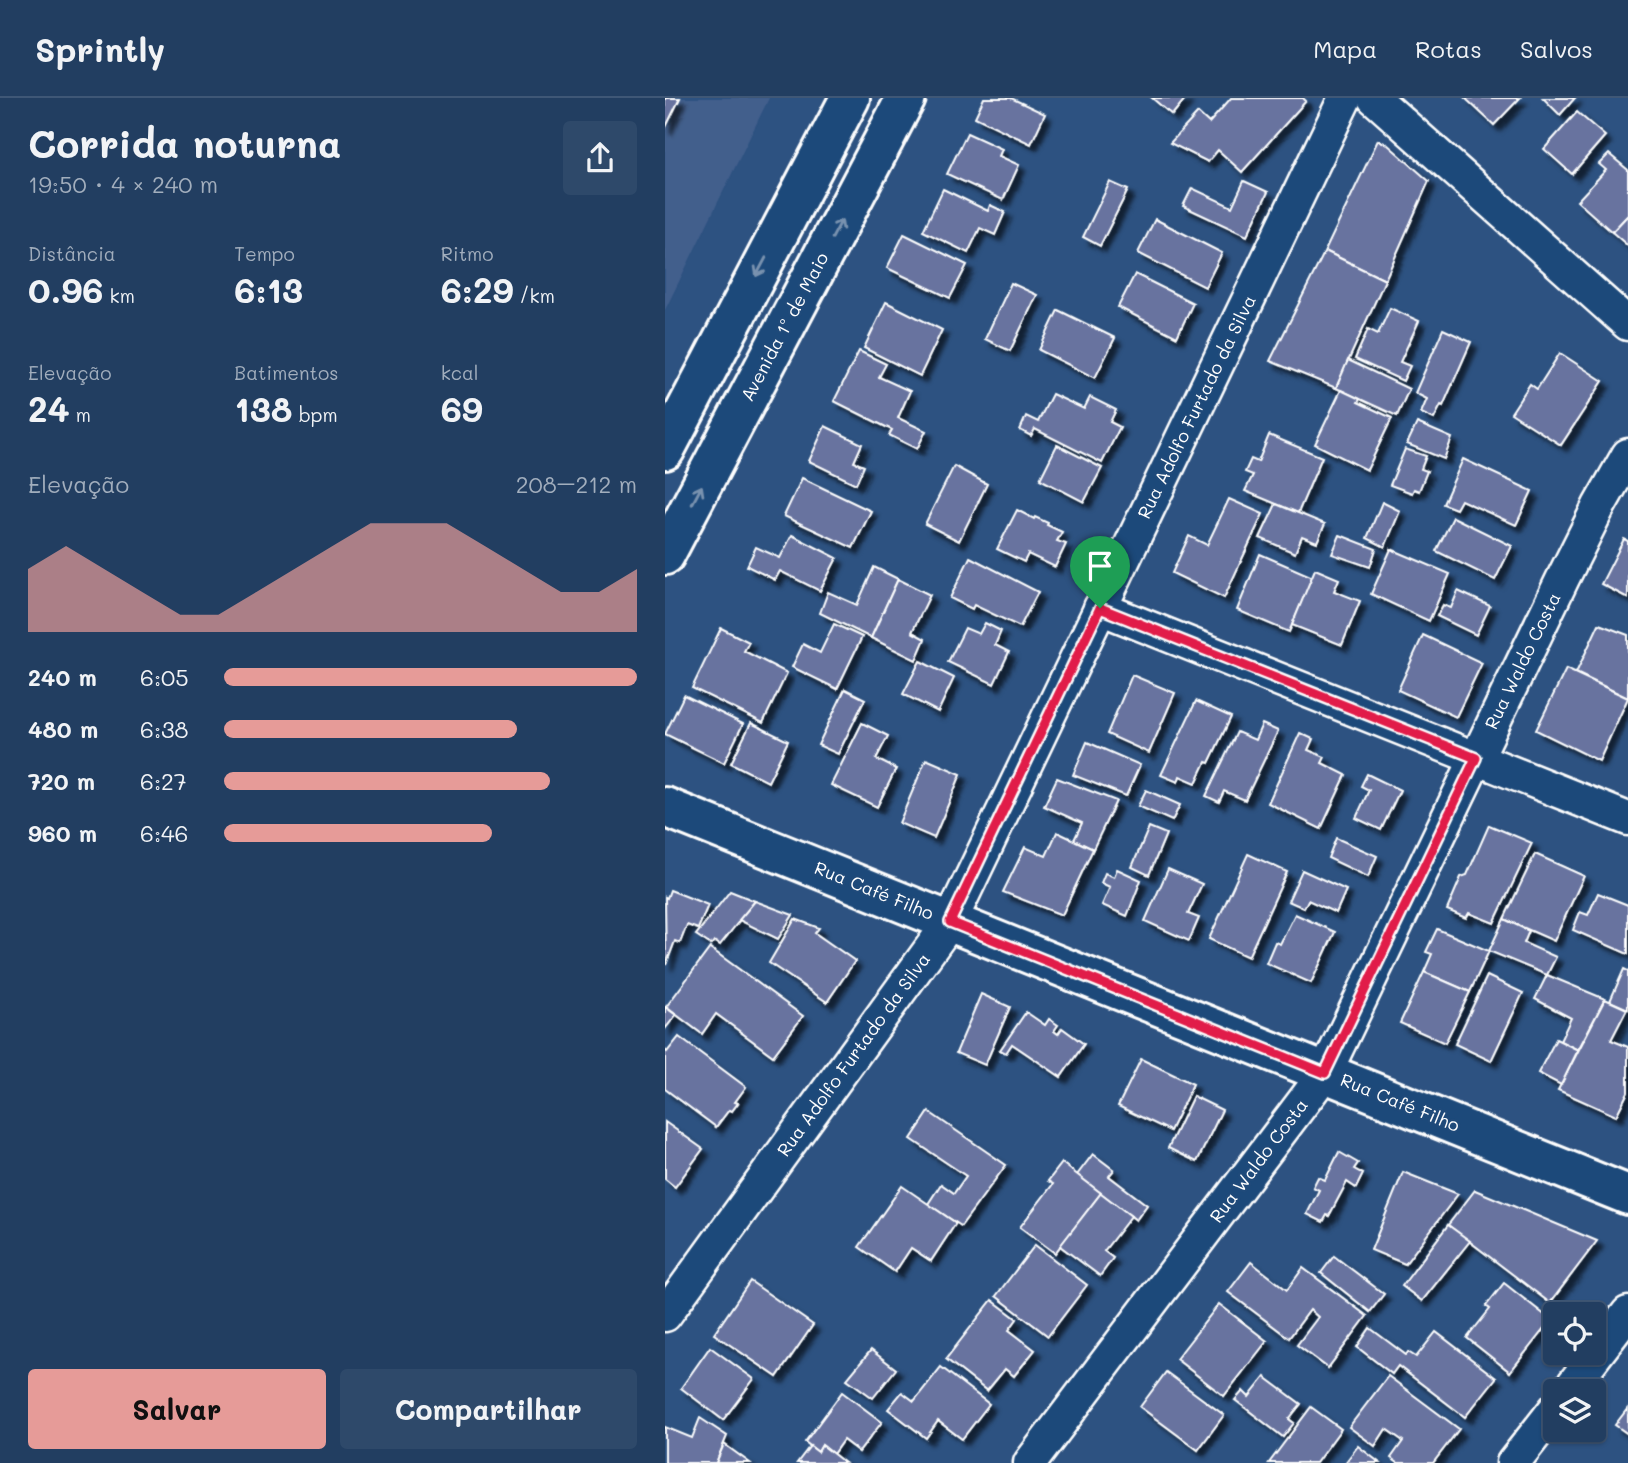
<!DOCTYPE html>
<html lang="pt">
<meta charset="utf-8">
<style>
body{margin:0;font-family:Mali,sans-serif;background:#2e496a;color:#f1f3f6;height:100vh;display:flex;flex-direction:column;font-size:26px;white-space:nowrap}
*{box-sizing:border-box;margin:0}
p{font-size:23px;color:#a2aebd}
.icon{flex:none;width:38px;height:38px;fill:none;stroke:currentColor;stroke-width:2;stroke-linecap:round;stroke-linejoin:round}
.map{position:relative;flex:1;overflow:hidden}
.sheet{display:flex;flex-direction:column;background:#223e61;width:665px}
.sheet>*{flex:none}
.buttons{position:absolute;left:878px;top:1204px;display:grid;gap:14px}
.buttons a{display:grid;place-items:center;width:63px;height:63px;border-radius:7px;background:#223e61;box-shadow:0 2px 5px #0004,0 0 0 2px #3f5776;font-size:35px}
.pin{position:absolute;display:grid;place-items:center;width:60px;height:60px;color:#fff;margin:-72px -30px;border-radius:50% 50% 50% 0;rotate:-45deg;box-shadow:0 0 7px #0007}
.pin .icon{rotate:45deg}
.round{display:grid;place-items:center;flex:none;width:74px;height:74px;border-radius:7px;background:#2e496a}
.summary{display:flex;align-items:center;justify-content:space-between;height:119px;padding:0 28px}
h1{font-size:38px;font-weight:800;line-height:52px}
.metrics{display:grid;grid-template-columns:repeat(3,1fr);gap:10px;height:119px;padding:7px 28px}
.metrics div{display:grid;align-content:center}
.metrics b{font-size:35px;font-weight:800}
.metrics small{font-size:19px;font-weight:400}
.metrics p{font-size:19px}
.chart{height:196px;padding:14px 28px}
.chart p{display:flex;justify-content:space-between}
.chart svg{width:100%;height:126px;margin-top:7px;fill:#e69b98;opacity:.7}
.action{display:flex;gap:14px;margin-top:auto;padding:14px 28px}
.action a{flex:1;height:80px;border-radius:7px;background:#e69b98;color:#111;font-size:28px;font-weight:800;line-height:80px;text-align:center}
.action a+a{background:#2e496a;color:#f1f3f6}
ul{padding:0 28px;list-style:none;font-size:23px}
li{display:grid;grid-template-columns:112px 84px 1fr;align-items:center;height:52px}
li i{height:18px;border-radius:9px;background:#e69b98}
header{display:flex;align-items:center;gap:42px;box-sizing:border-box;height:98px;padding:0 35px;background:#223e61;border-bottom:2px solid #3f5776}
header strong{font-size:33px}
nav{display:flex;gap:38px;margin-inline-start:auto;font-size:24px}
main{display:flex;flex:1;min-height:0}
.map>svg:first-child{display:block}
</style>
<header>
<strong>Sprintly</strong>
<nav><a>Mapa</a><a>Rotas</a><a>Salvos</a></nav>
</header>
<main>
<section class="sheet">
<div class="summary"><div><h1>Corrida noturna</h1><p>19:50 · 4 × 240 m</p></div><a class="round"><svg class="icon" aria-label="share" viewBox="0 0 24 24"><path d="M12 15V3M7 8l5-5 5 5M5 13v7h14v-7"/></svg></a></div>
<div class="metrics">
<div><p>Distância</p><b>0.96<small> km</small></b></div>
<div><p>Tempo</p><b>6:13</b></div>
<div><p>Ritmo</p><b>6:29<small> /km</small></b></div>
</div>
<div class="metrics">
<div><p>Elevação</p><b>24<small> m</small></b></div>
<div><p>Batimentos</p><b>138<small> bpm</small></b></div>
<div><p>kcal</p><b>69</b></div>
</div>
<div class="chart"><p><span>Elevação</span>208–212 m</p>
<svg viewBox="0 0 160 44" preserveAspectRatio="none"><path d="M0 44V22L10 14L20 22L30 30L40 38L50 38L60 30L70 22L80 14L90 6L100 6L110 6L120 14L130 22L140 30L150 30L160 22V44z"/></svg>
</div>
<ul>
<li><b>240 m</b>6:05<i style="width:100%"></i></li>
<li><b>480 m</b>6:38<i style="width:71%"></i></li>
<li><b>720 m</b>6:27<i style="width:79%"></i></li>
<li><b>960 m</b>6:46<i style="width:65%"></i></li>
</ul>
<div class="action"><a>Salvar</a><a>Compartilhar</a></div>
</section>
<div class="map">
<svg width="963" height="1365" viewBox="0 0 963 1365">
<defs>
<filter id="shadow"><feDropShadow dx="6" dy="6" stdDeviation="2" flood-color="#0009"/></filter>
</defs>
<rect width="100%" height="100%" fill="#2d5281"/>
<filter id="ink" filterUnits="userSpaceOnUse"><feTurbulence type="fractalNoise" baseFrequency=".0143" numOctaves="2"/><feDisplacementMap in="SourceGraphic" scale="14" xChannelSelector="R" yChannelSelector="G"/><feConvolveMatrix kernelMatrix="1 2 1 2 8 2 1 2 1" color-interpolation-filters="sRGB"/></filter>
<g filter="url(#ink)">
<polygon fill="#425f8c" points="0,0 104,0 0,212"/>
<g fill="#67739f" stroke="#fff" stroke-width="2" filter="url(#shadow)">
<polygon points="0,0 15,0 0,31"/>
<polygon points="319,0 346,0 380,16 366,46 310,19"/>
<polygon points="487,0 521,0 507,17"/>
<polygon points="566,0 638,0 641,3 577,74 553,52 543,64 505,45 533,15 544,25"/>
<polygon points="800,0 855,0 829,27"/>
<polygon points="878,0 910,0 895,17"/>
<polygon points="912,14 940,38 907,76 879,51"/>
<polygon points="302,35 337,51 334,58 354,67 338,102 282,76"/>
<polygon points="713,42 722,46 764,83 720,182 660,153"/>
<polygon points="944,56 963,72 963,117 947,134 912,103 941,72 934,66"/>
<polygon points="579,83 603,94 582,138 518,108 527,90 567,109"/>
<polygon points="445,84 463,92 435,148 418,139"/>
<polygon points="278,91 323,113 325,107 340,114 330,137 315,130 303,155 258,133"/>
<polygon points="963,117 963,148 947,134"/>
<polygon points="490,121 557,155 540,189 473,155"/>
<polygon points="239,136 302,167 285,200 222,170"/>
<polygon points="660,153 720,182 671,290 605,263"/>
<polygon points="470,176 528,205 512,239 453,209"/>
<polygon points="346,185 372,197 345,253 320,241"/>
<polygon points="221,204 277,232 255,278 199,250"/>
<polygon points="725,210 754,223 735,264 745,268 738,283 690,261 703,231 713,236"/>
<polygon points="393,212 450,240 430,280 374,252"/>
<polygon points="778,231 806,244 778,308 776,307 769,321 756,315 762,301 750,295"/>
<polygon points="194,253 221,266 214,279 245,293 233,320 261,333 252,351 224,337 227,332 169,303"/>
<polygon points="895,255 938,283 896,347 846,315 865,286 872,291"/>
<polygon points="683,262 744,291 732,318 671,290"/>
<polygon points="676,292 695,301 693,304 727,320 702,372 650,346"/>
<polygon points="387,296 419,311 425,299 451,312 445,324 455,329 437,365 370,331 366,338 355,332 361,318 373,324"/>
<polygon points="752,325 787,340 779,361 742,346"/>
<polygon points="160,328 197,346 189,364 199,368 191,386 144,363"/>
<polygon points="604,337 657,359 633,415 580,393 588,377 580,374 586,361 593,364"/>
<polygon points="392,347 437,370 419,404 375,381"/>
<polygon points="740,351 761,358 756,371 762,373 754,393 749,391 747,395 725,387"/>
<polygon points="798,361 867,393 851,427 796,402 791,411 778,406"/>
<polygon points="289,368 322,386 294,443 260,426"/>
<polygon points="137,380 206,413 188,450 119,418"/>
<polygon points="564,401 598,416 559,500 507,475 524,438 542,447"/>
<polygon points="717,404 735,413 720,449 702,440"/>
<polygon points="611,406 660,426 652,444 637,438 630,455 595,440"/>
<polygon points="352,412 369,421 370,419 383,425 382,427 397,434 392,443 401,446 390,469 363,456 359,464 332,451"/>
<polygon points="788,419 847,448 830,482 771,453"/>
<polygon points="127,437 172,460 155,493 115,473 110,482 82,468 91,449 115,460"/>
<polygon points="675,437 711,451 705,469 667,456"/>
<polygon points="959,441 963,443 963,500 936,486"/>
<polygon points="726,451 785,476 764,523 706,496"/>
<polygon points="595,456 648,479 624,534 572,512"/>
<polygon points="305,459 373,494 355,529 309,507 307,511 285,500"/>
<polygon points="209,469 233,481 206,540 155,515 163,494 192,507"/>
<polygon points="650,471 674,481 669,493 695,503 677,547 627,527"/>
<polygon points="233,481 265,497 247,534 260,541 251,562 206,540"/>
<polygon points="793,493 825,508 811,537 772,518 778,507 786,510"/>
<polygon points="320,525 336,533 330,547 344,554 329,586 283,564 300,530 314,536"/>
<polygon points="169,526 197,539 172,591 127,569 138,546 155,555"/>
<polygon points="934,526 963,537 963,600 911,575"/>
<polygon points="56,530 84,544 79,553 122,575 98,625 27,590"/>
<polygon points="758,537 817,565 791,619 733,592"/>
<polygon points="255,563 289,580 273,614 238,596"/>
<polygon points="901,571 963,600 934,663 871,632"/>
<polygon points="467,577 510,595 484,655 442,636"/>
<polygon points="180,591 200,601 173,656 153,647"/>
<polygon points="19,597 78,626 59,665 0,636"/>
<polygon points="531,603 566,619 544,665 541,664 531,685 515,678 513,684 496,677"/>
<polygon points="86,625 123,643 103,684 66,665"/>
<polygon points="197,625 223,638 211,661 231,671 212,709 166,687"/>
<polygon points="597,626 613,633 580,702 559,693 554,704 541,698 572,634 590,642"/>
<polygon points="635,635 648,641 643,652 660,659 657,665 681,677 656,731 603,705"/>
<polygon points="422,644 475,667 461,698 408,677"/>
<polygon points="261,661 296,676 269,740 234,725"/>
<polygon points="702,676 735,692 716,732 691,720 704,692 696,688"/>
<polygon points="392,680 451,703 428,751 409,742 417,725 379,708"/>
<polygon points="481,692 515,707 507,723 473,708"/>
<polygon points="824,727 867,745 829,825 804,815 801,820 782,812 796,779 802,777"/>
<polygon points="484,729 501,736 484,777 467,769"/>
<polygon points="392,734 428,751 397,817 338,794 360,749 381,758"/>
<polygon points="671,740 712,758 703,779 663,760"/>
<polygon points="583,756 622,774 583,859 544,841"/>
<polygon points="870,756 919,778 889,843 839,821"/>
<polygon points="452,771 476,782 462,818 437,807 445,789 436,785 440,775 449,779"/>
<polygon points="503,771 537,786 523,816 534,820 524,843 480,823"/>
<polygon points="637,772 681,792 671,815 643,802 639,810 623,803"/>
<polygon points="5,792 43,807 33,831 22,827 15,845 10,843 1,867 0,799 2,800"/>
<polygon points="65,793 90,803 55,847 49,843 46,847 31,837"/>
<polygon points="933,795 963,807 963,856 908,832 915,814 923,817"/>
<polygon points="90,803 128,817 113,841 74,822"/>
<polygon points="630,816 670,834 646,885 601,865 610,844 615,846"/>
<polygon points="130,821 154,830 150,835 190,863 162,904 104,865"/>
<polygon points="839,821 864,833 859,845 891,859 882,877 824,853"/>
<polygon points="772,831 824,853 805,894 759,874 767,856 761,854"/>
<polygon points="45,850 138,918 108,958 51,916 37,936 1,909"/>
<polygon points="959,871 963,873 963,911 945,903"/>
<polygon points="759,874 805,894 780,945 735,925"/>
<polygon points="882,877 940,901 913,952 895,943 906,920 870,901"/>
<polygon points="822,878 858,895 826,963 790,946"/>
<polygon points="316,896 345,909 320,967 291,955"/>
<polygon points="940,901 962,911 946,942 963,949 963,994 951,1018 893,992"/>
<polygon points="0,909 11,917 0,931"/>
<polygon points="361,914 380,927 384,921 393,927 389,933 393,936 397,930 419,946 396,979 347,946 341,955 335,952"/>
<polygon points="14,939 81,989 70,1004 73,1005 67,1013 64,1012 51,1029 0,991 0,952 2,954"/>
<polygon points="891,941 913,952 896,987 873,975"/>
<polygon points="476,961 528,986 505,1033 453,1008"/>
<polygon points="528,998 557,1012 532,1064 503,1050"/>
<polygon points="264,1014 341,1067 296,1128 263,1106 276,1086 289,1095 301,1078 246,1041"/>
<polygon points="0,1024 38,1051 10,1089 0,1081"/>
<polygon points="674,1054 693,1065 689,1071 698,1076 691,1090 682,1084 664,1118 662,1117 658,1124 642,1116 654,1092 648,1089 653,1079 660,1082"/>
<polygon points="428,1056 449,1072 444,1078 482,1107 471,1122 412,1077"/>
<polygon points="397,1065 436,1095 390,1155 355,1129 388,1086 383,1083"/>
<polygon points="738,1074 793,1096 740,1166 706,1152"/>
<polygon points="237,1088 291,1125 266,1163 246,1150 230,1174 194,1149"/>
<polygon points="810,1092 932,1143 885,1205 783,1127"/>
<polygon points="436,1095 466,1118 439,1153 448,1160 435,1178 395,1148"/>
<polygon points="783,1127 805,1143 757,1203 737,1188"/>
<polygon points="370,1147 422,1187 383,1238 331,1198"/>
<polygon points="669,1158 719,1196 705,1214 656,1175"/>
<polygon points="586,1164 622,1192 638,1170 702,1218 663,1270 632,1247 653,1219 645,1212 624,1240 563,1194"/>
<polygon points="85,1183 148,1227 112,1279 49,1236"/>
<polygon points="839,1185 886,1222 845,1274 802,1240 825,1211 821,1208"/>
<polygon points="327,1202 352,1221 344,1232 370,1252 349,1278 340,1271 322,1293 281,1261"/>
<polygon points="554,1206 602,1243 559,1298 511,1261"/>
<polygon points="705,1230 741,1257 743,1254 751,1259 771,1234 831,1280 800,1319 733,1268 727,1276 692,1249"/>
<polygon points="45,1249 89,1281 58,1322 16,1290"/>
<polygon points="206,1252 231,1271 208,1300 182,1281"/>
<polygon points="276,1269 324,1306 297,1341 273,1323 261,1340 223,1311 237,1294 249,1303"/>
<polygon points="501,1274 559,1317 533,1352 475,1309"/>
<polygon points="723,1278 794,1331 768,1365 733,1365 726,1360 738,1343 721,1331 710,1348 684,1329"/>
<polygon points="600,1279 636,1306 624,1321 629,1325 618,1339 570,1302 578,1293 584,1299"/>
<polygon points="177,1294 217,1324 194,1354 178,1342 168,1356 157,1347 153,1354 140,1344"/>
<polygon points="646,1309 676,1331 651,1365 604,1365"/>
<polygon points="963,1310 963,1336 950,1327"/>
<polygon points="35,1320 62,1338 51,1365 0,1365 0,1329 27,1340"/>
<polygon points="59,1346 85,1365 51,1365"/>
<polygon points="157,1347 180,1365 132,1365 145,1348 153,1354"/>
<polygon points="693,1348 715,1365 680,1365"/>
</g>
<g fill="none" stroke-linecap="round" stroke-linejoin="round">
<defs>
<g id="street">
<polyline points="709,0 963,226"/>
<polyline points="435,510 963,721"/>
<polyline points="0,1217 285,824 680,0"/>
<polyline points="903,1293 963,1215"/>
<polyline points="365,1365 660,975 898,480 934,408 963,357"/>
<polyline points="848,1365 891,1310"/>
</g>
<g id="secondary">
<polyline points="0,352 185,0"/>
<polyline points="0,457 241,0"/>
<polyline points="0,709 963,1097"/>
</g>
</defs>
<use href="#street" stroke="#fff" stroke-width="37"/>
<use href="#secondary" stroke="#fff" stroke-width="44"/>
<use href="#street" stroke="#1f4a7a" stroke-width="32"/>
<use href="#secondary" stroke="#1f4a7a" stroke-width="38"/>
</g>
<defs><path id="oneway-shaft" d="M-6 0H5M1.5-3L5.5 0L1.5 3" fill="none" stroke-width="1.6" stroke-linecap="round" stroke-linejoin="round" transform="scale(1.75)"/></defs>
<g stroke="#7992af">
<use href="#oneway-shaft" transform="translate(172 131) rotate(-62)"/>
<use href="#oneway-shaft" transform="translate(96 169) rotate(118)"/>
<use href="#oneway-shaft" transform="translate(32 397) rotate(-62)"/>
</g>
</g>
<g fill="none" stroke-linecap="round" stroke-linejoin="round" filter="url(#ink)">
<defs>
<polygon id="route" points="435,510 811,660 660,975 285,824"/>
</defs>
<use href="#route" stroke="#fff" stroke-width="14"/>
<use href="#route" stroke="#e11d48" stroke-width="9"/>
</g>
<g text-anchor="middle" stroke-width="5" stroke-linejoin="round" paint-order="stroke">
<g font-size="18" fill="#fff" stroke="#1f4a7a">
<text transform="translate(120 229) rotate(-62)" y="6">Avenida 1º de Maio</text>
<text transform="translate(532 309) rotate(-64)" y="6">Rua Adolfo Furtado da Silva</text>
<text transform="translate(858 563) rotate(-64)" y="6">Rua Waldo Costa</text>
<text transform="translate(209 793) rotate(22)" y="6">Rua Café Filho</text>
<text transform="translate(189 957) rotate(-54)" y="6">Rua Adolfo Furtado da Silva</text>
<text transform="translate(735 1005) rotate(22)" y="6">Rua Café Filho</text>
<text transform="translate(594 1063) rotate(-53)" y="6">Rua Waldo Costa</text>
</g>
</g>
</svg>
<div class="buttons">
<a><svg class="icon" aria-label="locate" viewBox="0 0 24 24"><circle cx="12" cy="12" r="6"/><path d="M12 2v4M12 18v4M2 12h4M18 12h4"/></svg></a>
<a><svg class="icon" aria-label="layers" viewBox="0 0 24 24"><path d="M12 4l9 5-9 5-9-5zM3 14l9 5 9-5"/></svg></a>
</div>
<div class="pin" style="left:435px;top:510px;background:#1e9e55"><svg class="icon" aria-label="arrive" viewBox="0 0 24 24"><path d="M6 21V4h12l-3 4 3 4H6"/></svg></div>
</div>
</main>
